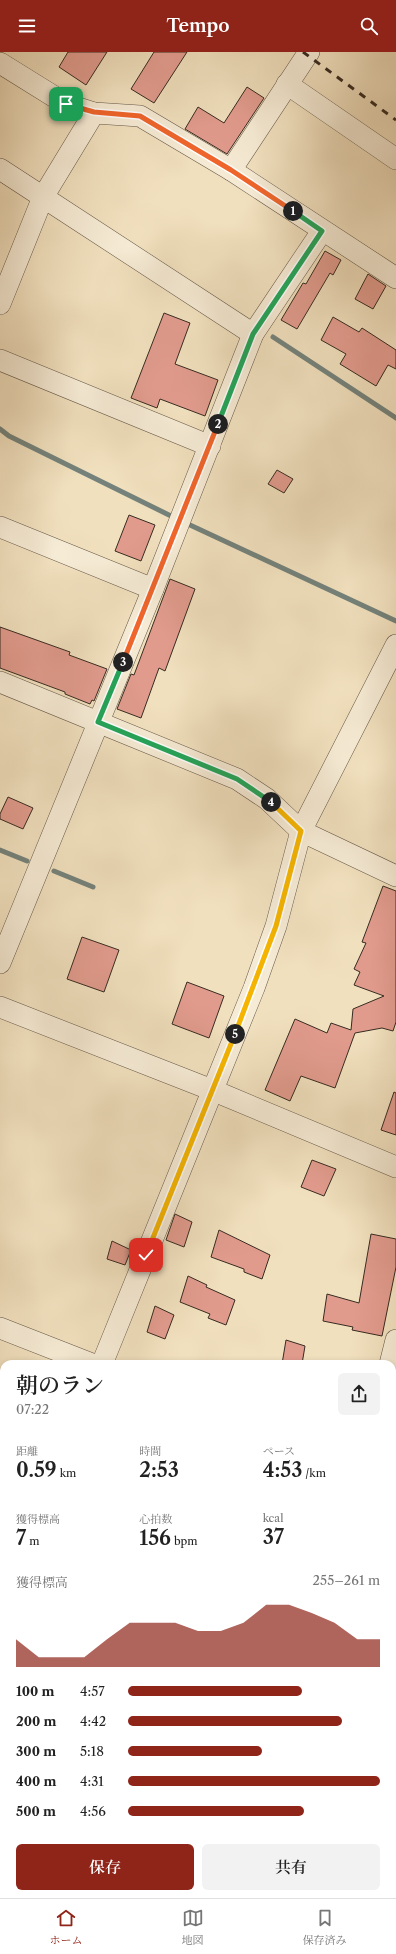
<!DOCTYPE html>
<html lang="ja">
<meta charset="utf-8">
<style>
body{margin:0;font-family:"Libre Caslon Text","Noto Serif JP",serif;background:#f2f2f2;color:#222;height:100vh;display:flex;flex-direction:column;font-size:15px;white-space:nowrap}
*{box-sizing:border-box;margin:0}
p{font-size:13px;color:#767676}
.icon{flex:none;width:22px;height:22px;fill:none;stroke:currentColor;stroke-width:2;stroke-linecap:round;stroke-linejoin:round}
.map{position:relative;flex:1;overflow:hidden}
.drawer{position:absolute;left:0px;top:1308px;width:396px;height:538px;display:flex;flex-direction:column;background:#fff;border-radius:12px 12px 0 0;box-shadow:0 2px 6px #0003}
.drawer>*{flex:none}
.pin{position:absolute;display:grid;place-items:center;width:34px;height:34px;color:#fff;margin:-17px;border-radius:8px;box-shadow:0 2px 6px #0006}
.km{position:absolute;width:20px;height:20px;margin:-10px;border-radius:50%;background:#222;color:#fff;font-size:11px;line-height:20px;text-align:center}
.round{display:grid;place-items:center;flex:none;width:42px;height:42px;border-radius:6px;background:#f2f2f2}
.head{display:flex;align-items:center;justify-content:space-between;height:68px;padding:0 16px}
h1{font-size:22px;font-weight:600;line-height:30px}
.figures{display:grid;grid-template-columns:repeat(3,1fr);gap:6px;height:68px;padding:4px 16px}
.figures div{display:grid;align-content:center}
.figures b{font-size:20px;font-weight:600}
.figures small{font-size:11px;font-weight:400}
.figures p{font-size:11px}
.chart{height:112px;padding:8px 16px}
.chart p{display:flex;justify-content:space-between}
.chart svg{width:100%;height:72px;margin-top:4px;fill:#8f2418;opacity:.7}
.action{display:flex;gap:8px;margin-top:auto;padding:8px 16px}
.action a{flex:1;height:46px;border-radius:6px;background:#8f2418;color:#fff;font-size:16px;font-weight:600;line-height:46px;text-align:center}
.action a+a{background:#f2f2f2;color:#222}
ul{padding:0 16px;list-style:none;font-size:13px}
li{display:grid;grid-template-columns:64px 48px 1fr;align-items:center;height:30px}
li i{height:10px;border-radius:5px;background:#8f2418}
header{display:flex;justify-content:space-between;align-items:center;height:52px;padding:0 16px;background:#8f2418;color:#fff;font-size:18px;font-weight:600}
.dock{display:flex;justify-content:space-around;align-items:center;height:56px;border-top:1px solid #e0e0e0;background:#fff;font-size:11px;color:#767676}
.dock a{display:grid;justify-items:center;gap:2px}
.dock .active{color:#8f2418}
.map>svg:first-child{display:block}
</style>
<header><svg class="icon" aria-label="menu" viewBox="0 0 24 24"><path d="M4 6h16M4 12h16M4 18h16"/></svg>Tempo<svg class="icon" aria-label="search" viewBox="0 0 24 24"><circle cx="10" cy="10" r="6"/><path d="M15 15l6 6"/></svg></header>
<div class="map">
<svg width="396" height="1846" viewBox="0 0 396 1846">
<rect width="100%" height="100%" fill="#f1e0be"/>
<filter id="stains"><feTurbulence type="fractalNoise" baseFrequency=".005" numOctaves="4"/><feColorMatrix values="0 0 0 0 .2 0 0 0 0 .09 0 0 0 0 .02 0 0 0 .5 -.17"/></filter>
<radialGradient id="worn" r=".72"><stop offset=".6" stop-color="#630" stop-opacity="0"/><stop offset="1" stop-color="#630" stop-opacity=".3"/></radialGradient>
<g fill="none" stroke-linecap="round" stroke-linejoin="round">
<g stroke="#74827b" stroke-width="5">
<polyline points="273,285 396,366"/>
<polyline points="0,377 9,384 171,464"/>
<polyline points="190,473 396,569"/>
<polyline points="0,798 27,809"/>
<polyline points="54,819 93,835"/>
</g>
</g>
<g fill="#e19b8d" stroke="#372b21">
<polygon points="68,0 107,0 86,33 59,15"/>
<polygon points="154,0 187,0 154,51 131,37"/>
<polygon points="247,35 264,46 227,102 185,77 198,55 224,71"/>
<polygon points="325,199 341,208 333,223 330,221 297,277 281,268 303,231 306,232"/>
<polygon points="368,222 386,234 373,257 355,247"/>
<polygon points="164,261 190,271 175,312 218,328 205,364 160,347 157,356 131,346"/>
<polygon points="333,265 359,280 362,276 396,298 396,317 388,313 376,334 340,312 346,302 321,288"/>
<polygon points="277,418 293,427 284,441 268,432"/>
<polygon points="129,463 155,473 141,509 115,499"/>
<polygon points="170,527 195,537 165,619 159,616 141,666 117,657 131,622 134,623"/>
<polygon points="0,575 70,600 69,603 107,617 94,649 92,648 90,652 65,642 65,640 0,616"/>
<polygon points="8,745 33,756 23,777 0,767 0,762"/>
<polygon points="383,834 396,839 396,970 393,979 382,976 355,981 335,1036 301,1024 290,1049 265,1038 295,967 327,981 331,971 351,978 353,957 384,944 354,933 360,920 354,917 366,891 362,890"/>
<polygon points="82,885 119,898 104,940 67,927"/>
<polygon points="187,930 224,944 209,986 172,972"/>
<polygon points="394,1040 396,1041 396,1083 381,1078"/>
<polygon points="312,1108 336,1117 324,1144 301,1135"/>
<polygon points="175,1162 192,1170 184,1195 166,1188"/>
<polygon points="219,1178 270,1203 262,1227 244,1220 244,1217 211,1205"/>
<polygon points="371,1182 396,1187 396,1215 382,1284 352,1278 353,1275 323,1269 327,1242 359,1251"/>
<polygon points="112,1189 131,1198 125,1213 107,1207"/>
<polygon points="188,1224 207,1233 206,1235 235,1248 226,1273 208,1266 210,1262 180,1250"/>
<polygon points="155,1254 174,1263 165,1287 147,1280"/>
<polygon points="286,1288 305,1294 302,1312 282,1312"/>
</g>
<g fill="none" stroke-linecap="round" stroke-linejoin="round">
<defs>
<g id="minor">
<polyline points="0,11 66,52 94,61 140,64 231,118 396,226"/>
<polyline points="287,32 396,107"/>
<polyline points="0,117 253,282"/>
<polyline points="231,118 309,0"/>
<polyline points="0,252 43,145 94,61"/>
<polyline points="0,308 210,394"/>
<polyline points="0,475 153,537"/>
<polyline points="0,630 237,727 267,747 301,779 396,824"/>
<polyline points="0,911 153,537 253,282 322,179"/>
<polyline points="0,955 212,1038 396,1115"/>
<polyline points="0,1276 92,1312"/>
<polyline points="102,1312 254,936 276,874 301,779 396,593"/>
<polyline points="390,1312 396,1288"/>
<polyline points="0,1487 4,1489"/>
<polyline points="0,1560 4,1551"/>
<polyline points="0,1688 4,1690"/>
<polyline points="392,1721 396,1722"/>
<polyline points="0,1722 4,1714"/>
<polyline points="91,1846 92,1842"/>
</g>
</defs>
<use href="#minor" stroke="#665848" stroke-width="22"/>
<g stroke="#372b21" stroke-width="2.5" stroke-dasharray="1 2" stroke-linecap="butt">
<polyline points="392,1836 396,1819"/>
<polyline points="390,1846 390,1842"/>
</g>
<use href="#minor" stroke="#f6ebd5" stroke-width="21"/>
<polyline stroke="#372b21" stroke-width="3" stroke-dasharray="7 7" stroke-linecap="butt" points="303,0 396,68"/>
</g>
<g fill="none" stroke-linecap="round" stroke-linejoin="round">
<defs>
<polyline id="split-1" points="66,52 94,60 140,64 231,118 293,159"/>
<polyline id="split-2" points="218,372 253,282 322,179 293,159"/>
<polyline id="split-3" points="123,610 218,372"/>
<polyline id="split-4" points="123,610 98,670 237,727 271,750"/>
<polyline id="split-5" points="235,982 276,874 301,779 271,750"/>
<polyline id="split-6" points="146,1203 235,982"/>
</defs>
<use href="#split-1" stroke="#fff" stroke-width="8"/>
<use href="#split-2" stroke="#fff" stroke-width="8"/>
<use href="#split-3" stroke="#fff" stroke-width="8"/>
<use href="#split-4" stroke="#fff" stroke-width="8"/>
<use href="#split-5" stroke="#fff" stroke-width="8"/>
<use href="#split-6" stroke="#fff" stroke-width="8"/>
<use href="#split-1" stroke="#f0652b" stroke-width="5"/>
<use href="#split-2" stroke="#22a559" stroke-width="5"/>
<use href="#split-3" stroke="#f0652b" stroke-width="5"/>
<use href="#split-4" stroke="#22a559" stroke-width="5"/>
<use href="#split-5" stroke="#f5b400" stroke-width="5"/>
<use href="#split-6" stroke="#f5b400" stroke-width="5"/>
</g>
<rect width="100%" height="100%" filter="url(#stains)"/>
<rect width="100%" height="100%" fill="url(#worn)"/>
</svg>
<div class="pin" style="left:66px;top:52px;background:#1e9e55"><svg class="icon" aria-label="arrive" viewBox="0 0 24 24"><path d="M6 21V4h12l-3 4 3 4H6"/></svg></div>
<div class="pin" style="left:146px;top:1203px;background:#d93025"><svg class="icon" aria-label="check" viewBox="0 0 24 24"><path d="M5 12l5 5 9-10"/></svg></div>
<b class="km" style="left:293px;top:159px">1</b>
<b class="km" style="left:218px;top:372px">2</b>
<b class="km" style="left:123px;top:610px">3</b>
<b class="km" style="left:271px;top:750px">4</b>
<b class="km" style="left:235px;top:982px">5</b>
<section class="drawer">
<div class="head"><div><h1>朝のラン</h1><p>07:22</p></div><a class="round"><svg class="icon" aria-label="share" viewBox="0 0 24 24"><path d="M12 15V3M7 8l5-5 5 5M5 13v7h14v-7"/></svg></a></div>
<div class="figures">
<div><p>距離</p><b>0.59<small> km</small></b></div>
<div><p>時間</p><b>2:53</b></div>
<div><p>ペース</p><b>4:53<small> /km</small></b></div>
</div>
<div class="figures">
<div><p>獲得標高</p><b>7<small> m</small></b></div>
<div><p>心拍数</p><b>156<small> bpm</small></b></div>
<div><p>kcal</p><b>37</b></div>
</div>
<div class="chart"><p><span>獲得標高</span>255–261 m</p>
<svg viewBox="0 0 160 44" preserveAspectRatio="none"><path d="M0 44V27L10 38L20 38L30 38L40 27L50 17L60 17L70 17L80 22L90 22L100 17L110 6L120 6L130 11L140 17L150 27L160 27V44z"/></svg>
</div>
<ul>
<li><b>100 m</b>4:57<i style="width:69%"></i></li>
<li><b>200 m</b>4:42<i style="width:85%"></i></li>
<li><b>300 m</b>5:18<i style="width:53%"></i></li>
<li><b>400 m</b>4:31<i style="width:100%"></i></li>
<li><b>500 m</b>4:56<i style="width:70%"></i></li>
</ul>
<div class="action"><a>保存</a><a>共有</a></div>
</section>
</div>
<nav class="dock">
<a class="active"><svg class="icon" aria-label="home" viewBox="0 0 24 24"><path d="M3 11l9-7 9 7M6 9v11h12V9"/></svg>ホーム</a>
<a><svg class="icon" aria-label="map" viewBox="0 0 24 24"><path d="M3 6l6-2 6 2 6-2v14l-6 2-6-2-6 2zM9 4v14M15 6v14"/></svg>地図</a>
<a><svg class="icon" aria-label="saved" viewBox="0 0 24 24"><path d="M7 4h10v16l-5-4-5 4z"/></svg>保存済み</a>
</nav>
